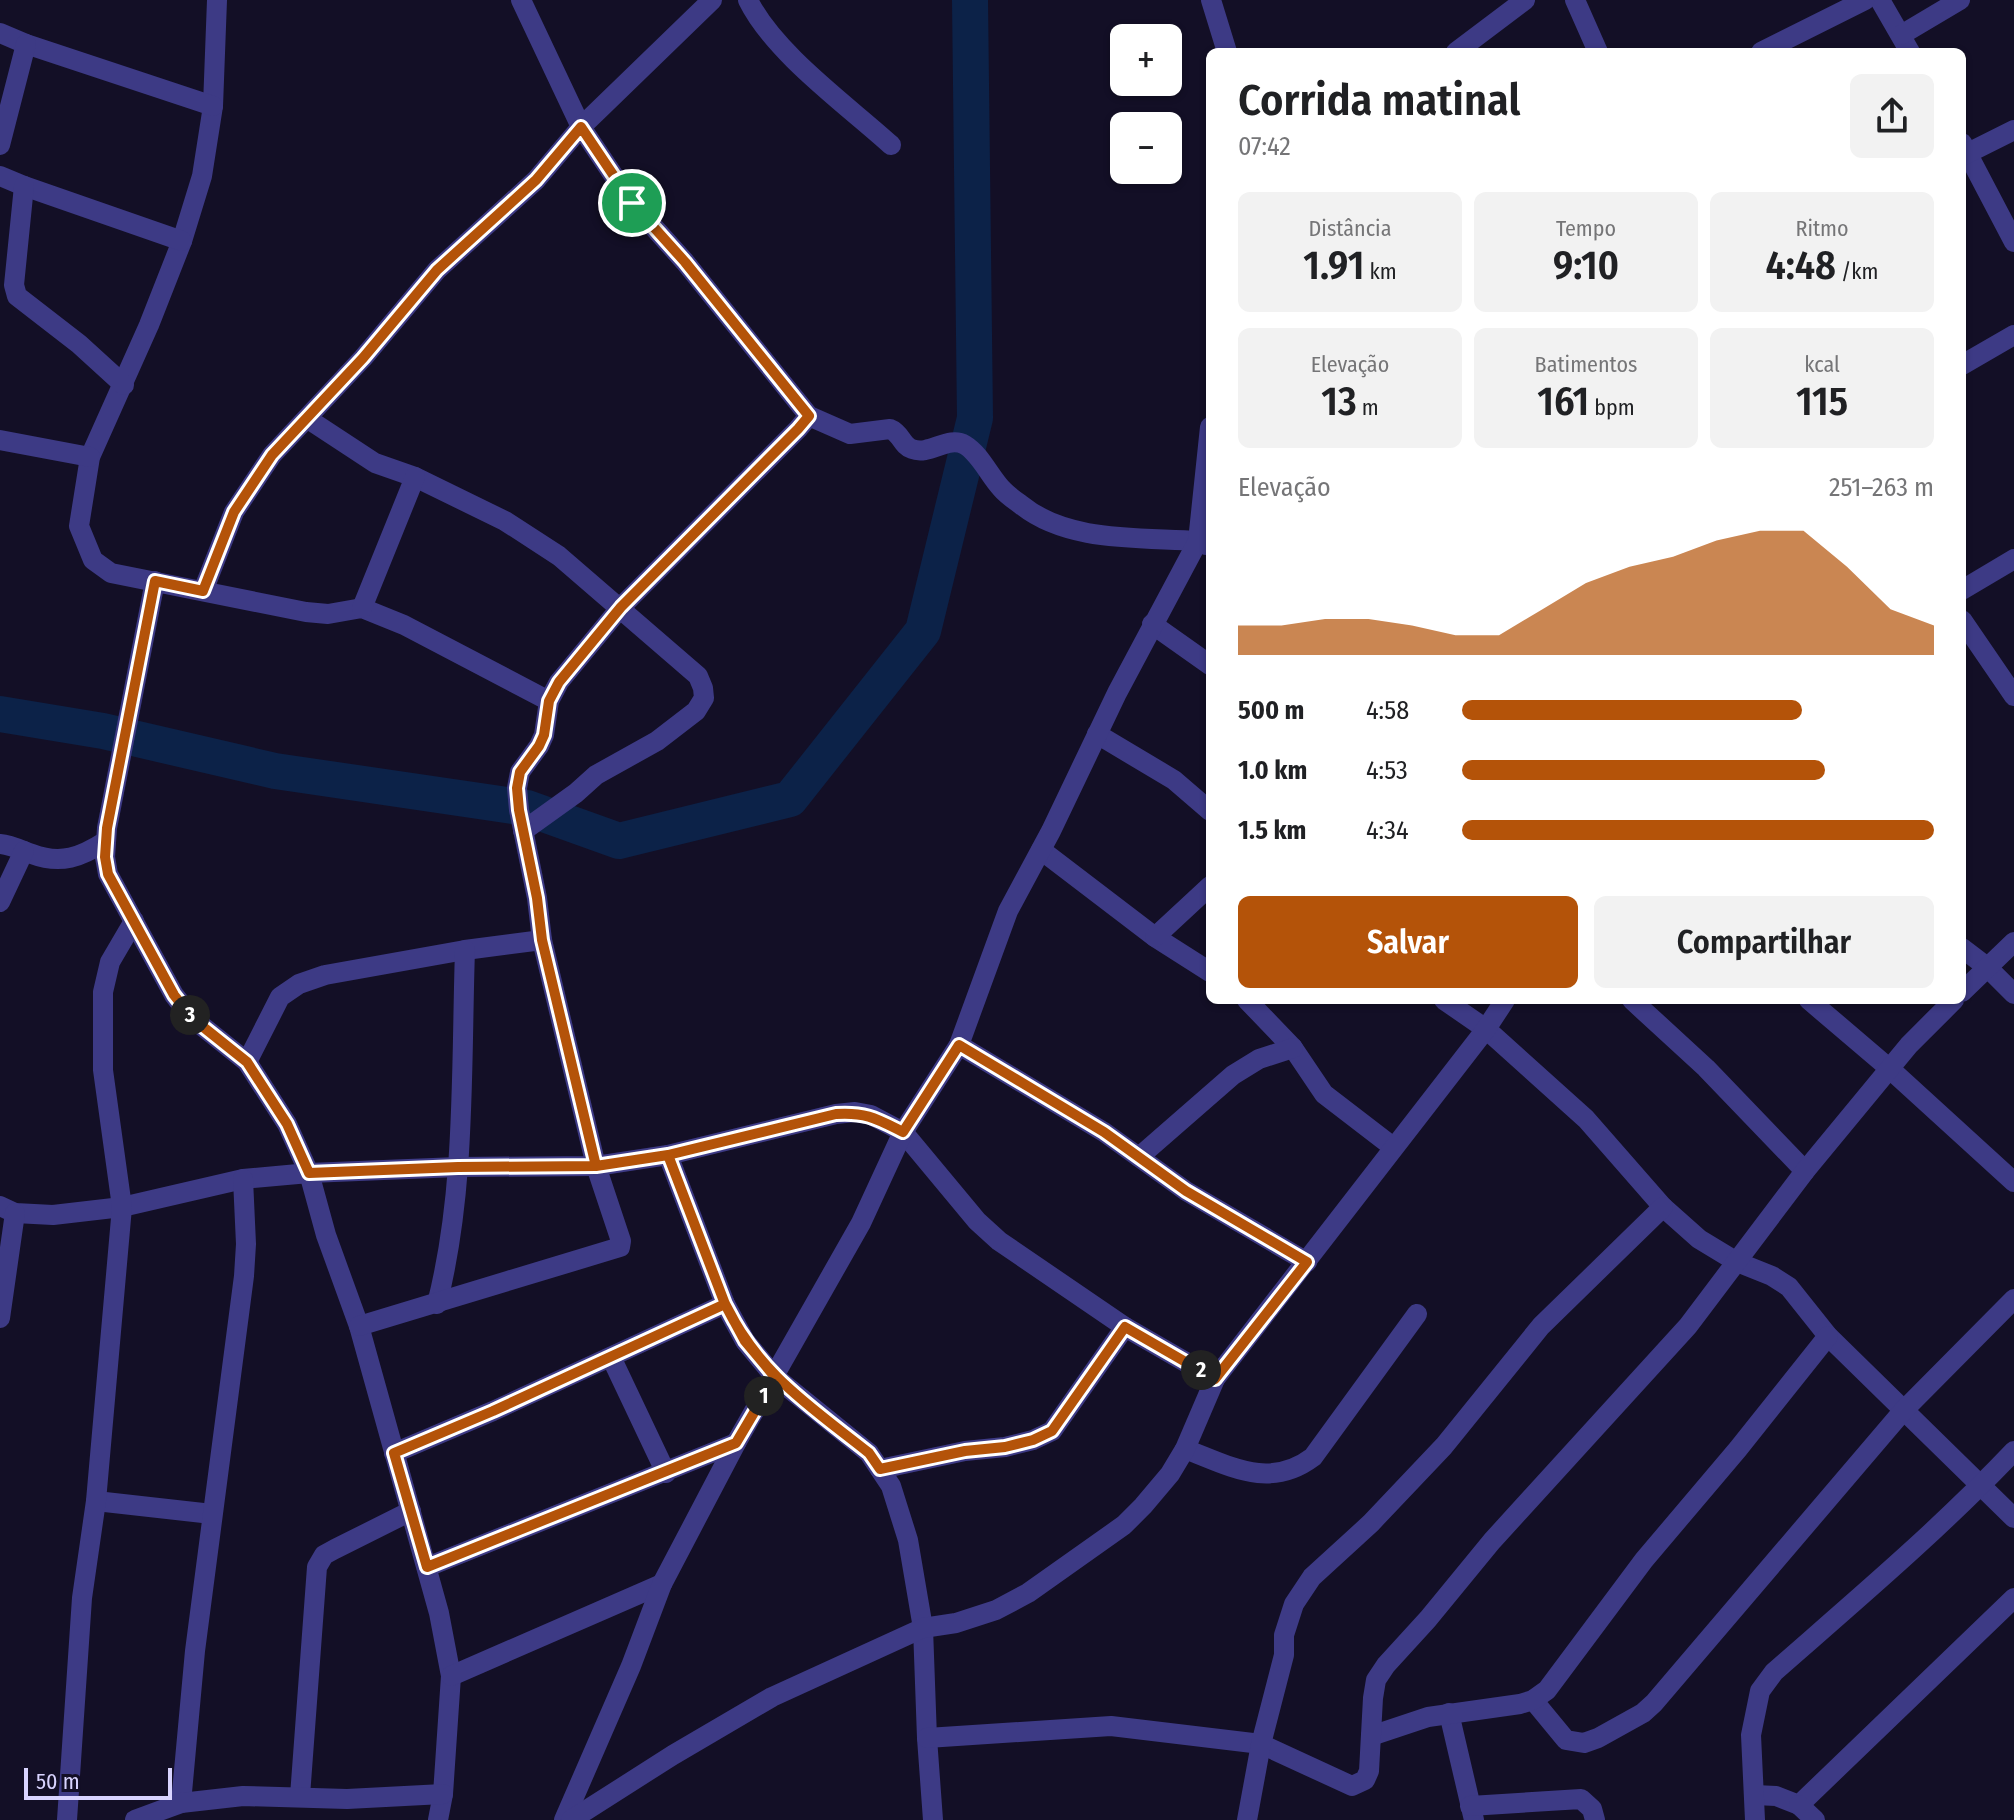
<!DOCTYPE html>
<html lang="pt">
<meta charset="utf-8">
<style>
body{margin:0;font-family:"Fira Sans Condensed",sans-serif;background:#f2f2f2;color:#202124;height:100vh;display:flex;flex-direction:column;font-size:30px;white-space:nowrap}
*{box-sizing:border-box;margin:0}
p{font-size:26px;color:#757577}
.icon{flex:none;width:44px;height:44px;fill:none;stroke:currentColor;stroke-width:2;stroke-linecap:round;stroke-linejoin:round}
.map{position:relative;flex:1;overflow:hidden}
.drawer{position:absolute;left:1206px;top:48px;width:760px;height:956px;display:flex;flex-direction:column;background:#fff;border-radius:12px;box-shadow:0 2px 6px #0004}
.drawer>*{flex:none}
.buttons{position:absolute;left:1110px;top:24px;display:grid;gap:16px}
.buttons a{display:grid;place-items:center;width:72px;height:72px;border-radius:12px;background:#fff;box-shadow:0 2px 6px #0004;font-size:40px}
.scale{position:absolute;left:24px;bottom:20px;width:148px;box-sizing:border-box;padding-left:8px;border:4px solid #d9d4ff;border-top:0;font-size:22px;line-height:28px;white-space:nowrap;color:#d9d4ff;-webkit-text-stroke:6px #130f26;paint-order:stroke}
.pin{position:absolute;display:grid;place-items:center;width:68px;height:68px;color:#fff;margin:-34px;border:4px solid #fff;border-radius:50%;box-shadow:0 2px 8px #0007}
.km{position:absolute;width:40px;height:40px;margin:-20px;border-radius:50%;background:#222;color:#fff;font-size:22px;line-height:40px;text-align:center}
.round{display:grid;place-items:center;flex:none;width:84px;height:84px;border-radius:12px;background:#f2f2f2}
.summary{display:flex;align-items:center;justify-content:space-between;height:136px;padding:0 32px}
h1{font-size:44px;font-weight:600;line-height:60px}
.figures{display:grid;grid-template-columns:repeat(3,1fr);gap:12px;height:136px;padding:8px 32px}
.figures div{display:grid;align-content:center;border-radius:12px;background:#f2f2f2;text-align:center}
.figures b{font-size:40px;font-weight:600}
.figures small{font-size:22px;font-weight:400}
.figures p{font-size:22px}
.chart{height:224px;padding:16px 32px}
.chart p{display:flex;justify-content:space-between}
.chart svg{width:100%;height:144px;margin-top:8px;fill:#b45309;opacity:.7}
.cta{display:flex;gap:16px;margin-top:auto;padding:16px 32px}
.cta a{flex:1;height:92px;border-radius:12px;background:#b45309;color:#fff;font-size:32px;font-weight:600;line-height:92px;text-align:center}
.cta a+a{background:#f2f2f2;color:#202124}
ul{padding:0 32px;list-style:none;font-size:26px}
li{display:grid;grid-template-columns:128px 96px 1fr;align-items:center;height:60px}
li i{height:20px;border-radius:10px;background:#b45309}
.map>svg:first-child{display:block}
</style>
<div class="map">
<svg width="2014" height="1820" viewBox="0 0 2014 1820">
<rect width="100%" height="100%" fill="#130f26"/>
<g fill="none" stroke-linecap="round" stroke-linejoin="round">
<polyline stroke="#0c2248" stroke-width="36" points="0,714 103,731 275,771 527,808 619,841 790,799 923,631 975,418 970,0"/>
<g stroke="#3d3a85" stroke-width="20">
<polyline points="217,0 213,106 202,176 182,241 149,325 90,457 79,526 93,560 111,573 306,612 328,614 362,608 404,625 549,701"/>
<path d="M521,0L581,127L632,203L685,262L809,416L850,434L890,429C901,433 902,446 912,449C930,456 948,435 965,445C980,454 989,475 1001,488C1006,494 1013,499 1020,504C1067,543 1140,537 1198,541L1206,545"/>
<path d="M748,0C774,53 847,105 891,145"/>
<polyline points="1211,0 1227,52"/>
<polyline points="1575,0 1598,52"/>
<polyline points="1880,0 1910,52"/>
<polyline points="0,33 26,44 213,106"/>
<polyline points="1901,35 1960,0"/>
<polyline points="1456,52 1525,0"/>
<polyline points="1761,52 1865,0"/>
<polyline points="1962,143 2014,242"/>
<polyline points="0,145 26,44"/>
<polyline points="1962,156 2014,130"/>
<polyline points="0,176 24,186 182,241"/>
<polyline points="24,186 14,285 17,296 79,344 124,385"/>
<polyline points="1962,365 2014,335"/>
<polyline points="308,419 375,463 415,477 505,521 559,556 698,676 703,688 704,698 696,711 657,741 596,775 576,793 523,831"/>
<polyline points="0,440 90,457"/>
<polyline points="155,581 107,828 105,857 108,874 174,995 192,1018 247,1062 287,1124 309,1173 326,1235 359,1326 439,1613 451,1676 443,1794 438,1820"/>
<polyline points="1962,590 2014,559"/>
<polyline points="203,591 234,512 272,455 363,358 437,270 536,180 581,127 712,0"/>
<polyline points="362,608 415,477"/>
<polyline points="1962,620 2014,696"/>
<polyline points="1152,624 1210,665"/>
<polyline points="1097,734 1174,780 1210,811"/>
<path d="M0,844C11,845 21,850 32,854C61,865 81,857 106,841"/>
<polyline points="1041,850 1155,937 1210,972"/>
<polyline points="0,902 24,851"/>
<polyline points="1155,937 1210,886"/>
<polyline points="1962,948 1987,967 2014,994"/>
<polyline points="1962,992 2014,942"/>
<polyline points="1247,1000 1293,1048 1324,1094 1393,1147"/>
<polyline points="1444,1000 1486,1029 1586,1119 1663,1207 1699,1239 1737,1262 1772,1276 1789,1287 1828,1336 2014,1518"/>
<polyline points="1632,1000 1706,1068 1805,1171"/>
<polyline points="1809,1000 1890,1069 2014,1182"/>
<polyline points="959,1045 1104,1132 1186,1191 1307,1262"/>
<polyline points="247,1062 280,997 299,984 325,975 465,950 542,940"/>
<polyline points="668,1155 725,1304 745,1341 775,1377 869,1453 891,1486 908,1540 923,1628 927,1738 933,1820"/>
<polyline points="1139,1157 1233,1075 1259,1059 1293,1048"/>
<polyline points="0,1206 15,1213 53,1215 122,1207 243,1179 309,1173 458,1167 596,1166 668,1155 836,1114 855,1112 871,1115 903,1132 977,1221 999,1241 1125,1327 1215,1379"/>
<path d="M437,1304C466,1190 461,1067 465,950"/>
<polyline points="0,1318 15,1213"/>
<polyline points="359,1326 620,1247 621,1241 596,1166 542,940 537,898 519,810 517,788 520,772 539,746 544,735 549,701 559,682 621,607 798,429 809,416"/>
<polyline points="611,1357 666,1473"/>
<path d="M1185,1449C1230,1466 1269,1490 1313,1457L1417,1314"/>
<polyline points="394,1453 493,1411 725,1304"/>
<polyline points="880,1469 965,1451 1005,1447 1033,1440 1052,1431 1125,1327"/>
<polyline points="96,1501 212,1514"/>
<polyline points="427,1567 736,1443"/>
<polyline points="451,1676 662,1584"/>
<polyline points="1533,1700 1566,1740 1584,1743 1598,1738 1643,1713 1654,1703 1903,1411 2014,1299"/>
<polyline points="1449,1713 1474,1820"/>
<polyline points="1371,1736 1428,1717 1520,1704 1533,1700 1547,1690 1644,1560 1738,1449 1828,1336"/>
<polyline points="927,1738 1111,1726 1261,1744 1352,1786 1365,1780 1369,1771 1373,1698 1376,1680 1386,1665 1428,1619 1492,1541 1688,1326 1805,1171 1909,1045 1954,1000"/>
<polyline points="1755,1795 1776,1796 1799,1805 2014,1598"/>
<polyline points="300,1796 317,1567 324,1555 335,1549 411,1511"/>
<polyline points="181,1803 195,1651 244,1276 246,1244 243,1179"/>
<polyline points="1799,1805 1815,1820"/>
<polyline points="1470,1806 1581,1799 1592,1809 1595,1820"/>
<polyline points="67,1820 82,1598 96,1501 122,1207 103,1070 103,992 110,962 134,921"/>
<polyline points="135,1820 181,1803 243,1796 347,1799 443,1794"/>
<polyline points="564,1820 631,1666 662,1584 736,1443 861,1223 903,1132 959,1045 1008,911 1051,831 1117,693 1198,541 1210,427"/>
<polyline points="571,1820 673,1755 772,1697 923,1628 956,1623 996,1610 1028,1593 1124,1525 1143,1506 1170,1474 1185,1449 1215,1379 1486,1029 1505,1000"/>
<polyline points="1247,1820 1261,1744 1284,1655 1284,1635 1294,1604 1312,1577 1371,1523 1444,1446 1541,1326 1663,1207"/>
<path d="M1755,1820L1751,1735L1760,1691L1774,1672C1856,1600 1939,1530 2014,1451"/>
</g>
</g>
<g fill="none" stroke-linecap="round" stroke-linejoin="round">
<defs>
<path id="route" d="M632,203L685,262L809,416L798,429L621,607L559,682L549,701L544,735L539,746L520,772L517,788L519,810L537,898L542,940L596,1166L668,1155L725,1304L745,1341L775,1377L736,1443L427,1567L394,1453L493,1411L725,1304C759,1374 810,1406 869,1453L880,1469L965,1451L1005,1447L1033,1440L1052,1431L1125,1327L1215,1379L1307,1262L1186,1191L1104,1132L959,1045L903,1132C877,1119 866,1112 836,1114L668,1155L596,1166L458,1167L309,1173L287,1124L247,1062L192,1018L174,995L108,874L105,857L107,828L155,581L203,591L234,512L272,455L363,358L437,270L536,180L581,127L632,203"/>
</defs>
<use href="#route" stroke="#fff" stroke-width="16"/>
<use href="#route" stroke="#b45309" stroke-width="10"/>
</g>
</svg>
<div class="buttons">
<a>+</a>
<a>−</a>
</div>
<div class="scale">50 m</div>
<div class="pin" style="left:632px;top:203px;background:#1e9e55"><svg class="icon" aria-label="arrive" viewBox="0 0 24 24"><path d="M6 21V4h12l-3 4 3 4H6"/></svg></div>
<b class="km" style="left:764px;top:1396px">1</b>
<b class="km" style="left:1201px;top:1370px">2</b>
<b class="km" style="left:190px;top:1015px">3</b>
<section class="drawer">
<div class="summary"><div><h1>Corrida matinal</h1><p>07:42</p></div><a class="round"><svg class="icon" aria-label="share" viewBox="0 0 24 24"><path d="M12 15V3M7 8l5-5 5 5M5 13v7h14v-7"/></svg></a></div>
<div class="figures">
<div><p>Distância</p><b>1.91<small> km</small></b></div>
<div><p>Tempo</p><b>9:10</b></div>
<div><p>Ritmo</p><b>4:48<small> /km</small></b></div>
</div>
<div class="figures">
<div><p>Elevação</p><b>13<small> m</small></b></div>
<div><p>Batimentos</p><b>161<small> bpm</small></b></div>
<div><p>kcal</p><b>115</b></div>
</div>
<div class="chart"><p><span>Elevação</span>251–263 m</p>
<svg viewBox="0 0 160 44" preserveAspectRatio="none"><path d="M0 44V35L10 35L20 33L30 33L40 35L50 38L60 38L70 30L80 22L90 17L100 14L110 9L120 6L130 6L140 17L150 30L160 35V44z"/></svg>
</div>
<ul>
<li><b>500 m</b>4:58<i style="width:72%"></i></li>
<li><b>1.0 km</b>4:53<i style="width:77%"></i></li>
<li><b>1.5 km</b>4:34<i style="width:100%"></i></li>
</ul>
<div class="cta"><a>Salvar</a><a>Compartilhar</a></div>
</section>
</div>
